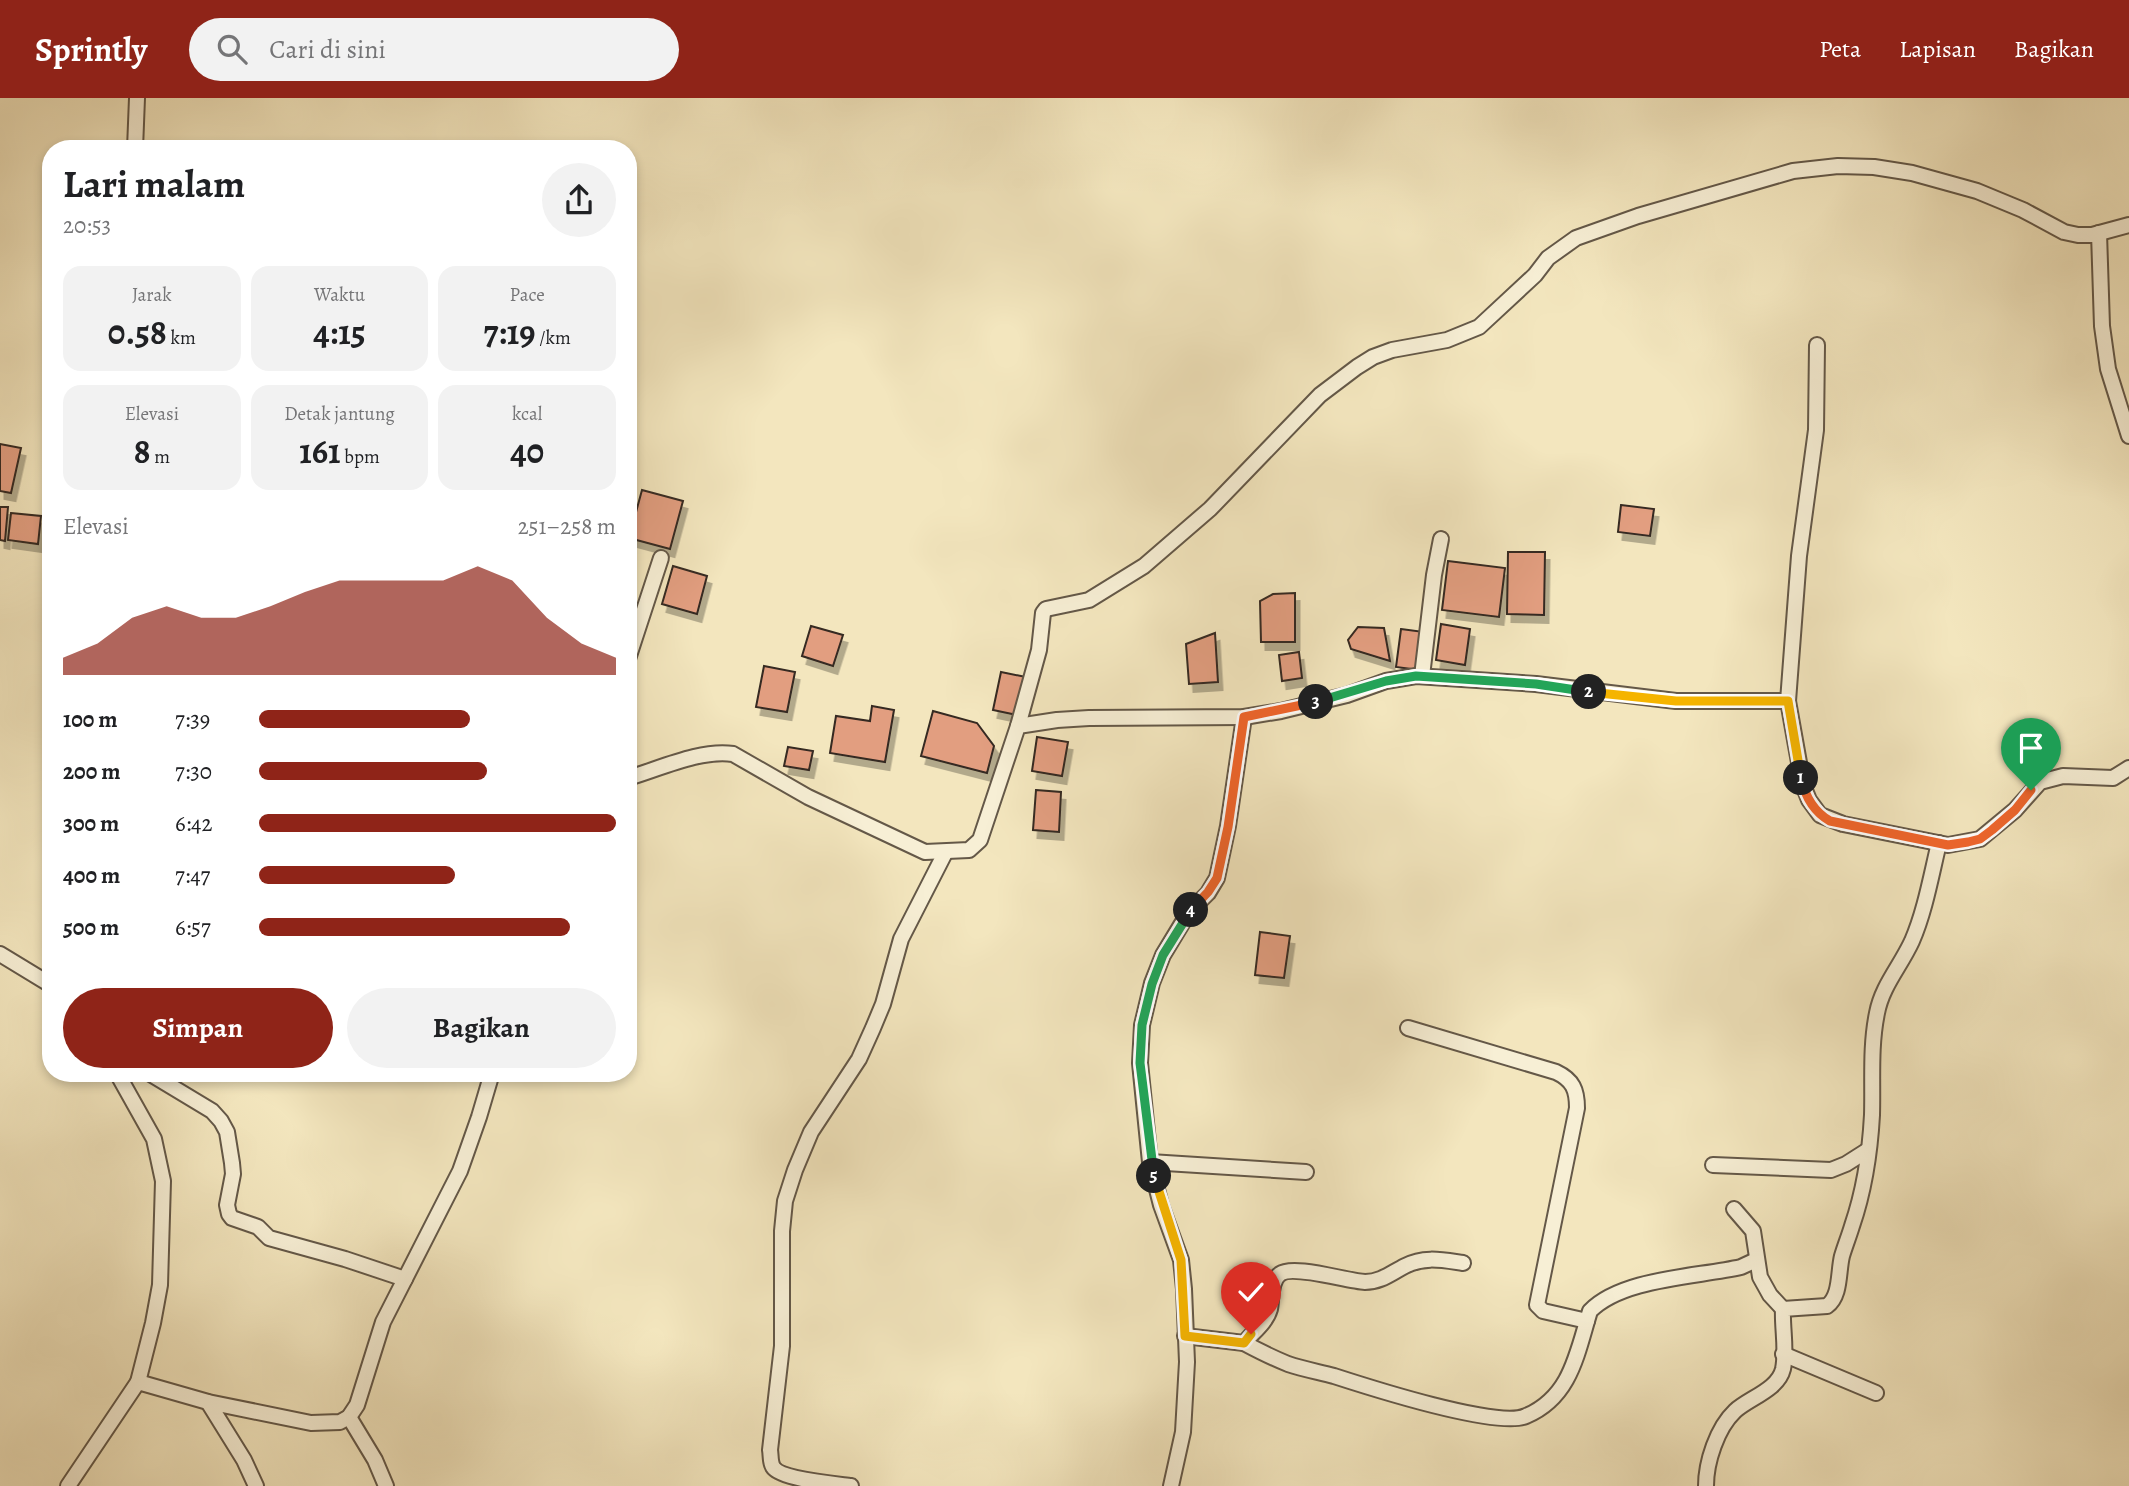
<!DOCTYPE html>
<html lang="id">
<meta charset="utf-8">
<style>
body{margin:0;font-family:Alegreya,serif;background:#f2f2f2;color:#202124;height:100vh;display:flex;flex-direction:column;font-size:26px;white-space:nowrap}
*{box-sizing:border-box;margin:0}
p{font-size:23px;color:#757577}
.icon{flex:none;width:38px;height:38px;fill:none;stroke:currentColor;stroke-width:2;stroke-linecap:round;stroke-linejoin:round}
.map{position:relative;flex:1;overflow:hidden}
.drawer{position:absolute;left:42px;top:42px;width:595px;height:942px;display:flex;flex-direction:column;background:#fff;border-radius:28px;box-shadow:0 4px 10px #0003}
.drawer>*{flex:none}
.pin{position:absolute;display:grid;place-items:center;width:60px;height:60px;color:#fff;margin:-72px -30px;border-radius:50% 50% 50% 0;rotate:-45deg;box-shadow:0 0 7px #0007}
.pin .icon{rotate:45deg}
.km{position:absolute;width:35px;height:35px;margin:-18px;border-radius:50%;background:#222;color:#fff;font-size:19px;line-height:35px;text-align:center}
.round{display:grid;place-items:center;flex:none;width:74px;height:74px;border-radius:37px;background:#f2f2f2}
.headline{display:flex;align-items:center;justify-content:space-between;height:119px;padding:0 21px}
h1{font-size:38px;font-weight:600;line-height:52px}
.stats{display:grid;grid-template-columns:repeat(3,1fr);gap:10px;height:119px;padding:7px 21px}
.stats div{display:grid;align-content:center;border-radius:18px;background:#f2f2f2;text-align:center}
.stats b{font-size:35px;font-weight:600}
.stats small{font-size:19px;font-weight:400}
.stats p{font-size:19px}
.chart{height:196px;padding:14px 21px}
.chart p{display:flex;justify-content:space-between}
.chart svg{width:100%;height:126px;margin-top:7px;fill:#8f2418;opacity:.7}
.action{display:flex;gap:14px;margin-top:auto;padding:14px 21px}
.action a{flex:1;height:80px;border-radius:42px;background:#8f2418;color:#fff;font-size:28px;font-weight:600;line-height:80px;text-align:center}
.action a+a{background:#f2f2f2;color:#202124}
ul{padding:0 21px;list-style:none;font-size:23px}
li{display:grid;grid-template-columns:112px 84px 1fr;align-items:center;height:52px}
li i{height:18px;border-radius:9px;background:#8f2418}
header{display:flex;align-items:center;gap:42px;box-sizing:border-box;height:98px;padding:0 35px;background:#8f2418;color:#fff}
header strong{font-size:33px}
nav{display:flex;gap:38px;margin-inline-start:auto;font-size:24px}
.search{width:490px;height:63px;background:#f2f2f2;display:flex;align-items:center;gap:18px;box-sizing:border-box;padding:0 24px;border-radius:38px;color:#757577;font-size:26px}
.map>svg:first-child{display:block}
</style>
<header>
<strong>Sprintly</strong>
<div class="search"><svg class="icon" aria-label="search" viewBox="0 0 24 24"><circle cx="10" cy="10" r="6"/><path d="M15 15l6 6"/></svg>Cari di sini</div>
<nav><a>Peta</a><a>Lapisan</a><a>Bagikan</a></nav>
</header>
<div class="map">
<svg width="2129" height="1388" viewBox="0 0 2129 1388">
<defs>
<filter id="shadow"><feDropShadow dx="4.5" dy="8" stdDeviation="0" flood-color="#0004"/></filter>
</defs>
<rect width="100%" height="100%" fill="#f3e6be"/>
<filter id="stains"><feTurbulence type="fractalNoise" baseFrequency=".00286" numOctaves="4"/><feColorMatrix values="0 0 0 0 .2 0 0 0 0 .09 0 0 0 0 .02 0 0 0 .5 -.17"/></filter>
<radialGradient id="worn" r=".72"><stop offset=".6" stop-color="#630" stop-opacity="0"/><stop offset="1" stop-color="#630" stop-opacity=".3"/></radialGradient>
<g fill="#e29e80" stroke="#352921" stroke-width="2" filter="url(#shadow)">
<polygon points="0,346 21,350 11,395 0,393"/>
<polygon points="642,392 683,403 670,451 629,440"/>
<polygon points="1621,407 1654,411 1650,438 1618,434"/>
<polygon points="0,409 8,409 5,443 0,442"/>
<polygon points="11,415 41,418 38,446 8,442"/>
<polygon points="1508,454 1545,454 1544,517 1507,516"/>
<polygon points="1448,463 1505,470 1499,519 1442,512"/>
<polygon points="673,468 707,478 697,516 662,506"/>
<polygon points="1295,495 1295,544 1261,544 1260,503 1273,496"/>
<polygon points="1441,526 1470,531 1465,567 1436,562"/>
<polygon points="811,528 843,537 833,568 802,558"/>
<polygon points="1358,529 1384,530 1390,563 1351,551 1348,542"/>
<polygon points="1401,531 1424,534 1419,572 1396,569"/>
<polygon points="1215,535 1218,584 1189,586 1186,546"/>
<polygon points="1299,554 1302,580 1282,583 1279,557"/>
<polygon points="764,568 795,574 787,614 756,609"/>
<polygon points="1001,574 1026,579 1017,617 993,612"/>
<polygon points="872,608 894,612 885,664 830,655 836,618 870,623"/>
<polygon points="933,613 977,625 994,648 987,675 921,658"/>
<polygon points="1037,639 1068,644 1062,678 1032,673"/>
<polygon points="788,649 813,653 809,672 784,668"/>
<polygon points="1036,692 1061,694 1059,734 1033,732"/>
<polygon points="1260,834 1290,838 1284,880 1255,877"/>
</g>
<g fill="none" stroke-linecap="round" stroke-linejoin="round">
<defs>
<g id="minor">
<polyline points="135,51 137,0"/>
<polyline points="2099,135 2102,228 2108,271 2129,338"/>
<polyline points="628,561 661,460"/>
<polyline points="1422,578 1434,477 1441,441"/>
<polyline points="1788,603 1799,458 1816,332 1817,247"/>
<polyline points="1018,628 1039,552 1043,515 1046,511 1089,502 1144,468 1210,411 1320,297 1357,269 1373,259 1392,252 1447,242 1479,229 1535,177 1548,160 1576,140 1638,118 1793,73 1838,68 1874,69 1912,75 1977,93 2023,112 2064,134 2078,137 2092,137 2129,127"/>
<path d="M628,680C659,671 701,651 733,656L808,699L925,754L969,752L980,742L1018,628L1057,622L1089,620L1244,619L1281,613L1347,597L1386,583L1416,578L1536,586L1676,603H1788L1803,687L1809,702L1820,717L1843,726L1948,747L1980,741L2015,712L2040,684L2063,678L2113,680L2129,670"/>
<polyline points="0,856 51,887"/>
<path d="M1408,930L1556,974C1573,982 1577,992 1577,1010L1537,1207L1543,1213L1587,1223"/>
<polyline points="117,975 154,1041 163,1083 160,1187 153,1225 138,1284"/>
<polyline points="149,975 212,1013 221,1023 227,1034 232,1065 233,1076 227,1107 229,1116 232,1120 258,1129 269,1140 345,1161 405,1181"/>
<polyline points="1150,1064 1306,1074"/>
<polyline points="1713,1067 1831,1072 1846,1066 1868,1052"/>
<polyline points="1734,1111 1753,1133 1760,1179 1770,1197 1783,1211"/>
<path d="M1185,1238L1244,1245C1253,1234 1266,1225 1270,1211C1272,1201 1270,1183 1280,1176C1293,1166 1346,1183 1365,1184C1381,1184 1391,1175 1405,1168C1424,1158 1442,1162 1463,1165"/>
<path d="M1244,1245C1259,1253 1273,1260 1288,1266C1303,1271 1319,1274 1334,1278C1368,1289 1498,1331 1526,1318C1571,1299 1577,1255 1590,1213C1622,1180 1697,1179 1741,1169L1756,1162"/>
<polyline points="1783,1256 1876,1295"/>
<polyline points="208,1304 244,1362 256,1388"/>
<polyline points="349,1319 375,1362 386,1388"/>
<polyline points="68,1388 138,1284 208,1304 311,1325 340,1324 349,1319 357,1307 383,1224 460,1073 479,1019 492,975"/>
<path d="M851,1388C836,1386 780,1381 773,1369C770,1364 771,1357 770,1352L782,1248V1133L785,1103L795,1072L811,1034L859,961L873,930L883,906L901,841L945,755"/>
<polyline points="1171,1388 1183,1334 1187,1264 1184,1191 1181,1162 1161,1107 1150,1064 1140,965 1142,927 1152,885 1163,857 1189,814 1208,795 1217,780 1228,728 1244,619"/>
<path d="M1706,1388C1706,1364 1717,1330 1735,1313C1749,1300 1778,1292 1783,1271C1787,1252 1782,1230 1783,1211L1827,1208C1841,1198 1838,1174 1842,1158C1845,1148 1849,1138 1852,1128C1864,1093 1870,1054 1872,1017C1873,983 1870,949 1877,915C1882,888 1900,869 1912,843C1925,813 1931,778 1939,745"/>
</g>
</defs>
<use href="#minor" stroke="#645848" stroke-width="18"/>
<use href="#minor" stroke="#f7efd5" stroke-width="14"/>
</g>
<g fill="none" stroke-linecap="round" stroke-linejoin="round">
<defs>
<path id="split-1" d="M1801,680C1805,698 1814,714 1830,723L1948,747L1968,744L1980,741L1992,732L2015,712L2031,692"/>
<polyline id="split-2" points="1589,594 1676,603 1788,603 1801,680"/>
<polyline id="split-3" points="1316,604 1386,583 1416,578 1536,586 1589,594"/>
<polyline id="split-4" points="1191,812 1208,794 1217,780 1228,729 1244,619 1316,604"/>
<polyline id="split-5" points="1154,1078 1140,965 1142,927 1152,886 1163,857 1191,812"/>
<polyline id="split-6" points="1154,1078 1181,1162 1185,1238 1244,1245 1251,1236"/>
</defs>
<use href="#split-1" stroke="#fff" stroke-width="14"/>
<use href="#split-2" stroke="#fff" stroke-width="14"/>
<use href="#split-3" stroke="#fff" stroke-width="14"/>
<use href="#split-4" stroke="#fff" stroke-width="14"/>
<use href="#split-5" stroke="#fff" stroke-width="14"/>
<use href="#split-6" stroke="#fff" stroke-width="14"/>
<use href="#split-1" stroke="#f0652b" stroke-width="9"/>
<use href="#split-2" stroke="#f5b400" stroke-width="9"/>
<use href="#split-3" stroke="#22a559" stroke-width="9"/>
<use href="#split-4" stroke="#f0652b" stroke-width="9"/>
<use href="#split-5" stroke="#22a559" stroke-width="9"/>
<use href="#split-6" stroke="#f5b400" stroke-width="9"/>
</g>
<rect width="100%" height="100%" filter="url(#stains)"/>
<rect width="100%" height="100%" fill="url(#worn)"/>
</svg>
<div class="pin" style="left:2031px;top:692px;background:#1e9e55"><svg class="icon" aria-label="arrive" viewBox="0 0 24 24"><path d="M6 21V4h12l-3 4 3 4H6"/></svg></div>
<div class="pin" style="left:1251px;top:1236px;background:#d93025"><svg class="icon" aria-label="check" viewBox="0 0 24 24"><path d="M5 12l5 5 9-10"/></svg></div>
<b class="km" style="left:1801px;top:680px">1</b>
<b class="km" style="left:1589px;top:594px">2</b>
<b class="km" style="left:1316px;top:604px">3</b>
<b class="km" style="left:1191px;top:812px">4</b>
<b class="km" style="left:1154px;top:1078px">5</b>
<section class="drawer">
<div class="headline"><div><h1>Lari malam</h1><p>20:53</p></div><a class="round"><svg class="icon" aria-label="share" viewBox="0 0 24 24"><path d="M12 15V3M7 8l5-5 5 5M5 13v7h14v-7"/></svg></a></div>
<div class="stats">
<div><p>Jarak</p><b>0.58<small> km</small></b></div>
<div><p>Waktu</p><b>4:15</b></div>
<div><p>Pace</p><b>7:19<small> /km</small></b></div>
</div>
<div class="stats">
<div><p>Elevasi</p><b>8<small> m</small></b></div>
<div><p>Detak jantung</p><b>161<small> bpm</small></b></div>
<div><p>kcal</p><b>40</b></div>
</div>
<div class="chart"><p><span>Elevasi</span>251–258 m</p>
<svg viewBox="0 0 160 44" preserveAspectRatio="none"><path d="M0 44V38L10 33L20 24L30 20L40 24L50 24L60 20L70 15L80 11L90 11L100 11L110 11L120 6L130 11L140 24L150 33L160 38V44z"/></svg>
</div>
<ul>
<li><b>100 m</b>7:39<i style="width:59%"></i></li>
<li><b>200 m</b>7:30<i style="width:64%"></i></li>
<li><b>300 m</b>6:42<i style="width:100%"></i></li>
<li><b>400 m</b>7:47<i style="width:55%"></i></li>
<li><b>500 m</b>6:57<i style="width:87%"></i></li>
</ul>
<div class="action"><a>Simpan</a><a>Bagikan</a></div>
</section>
</div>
